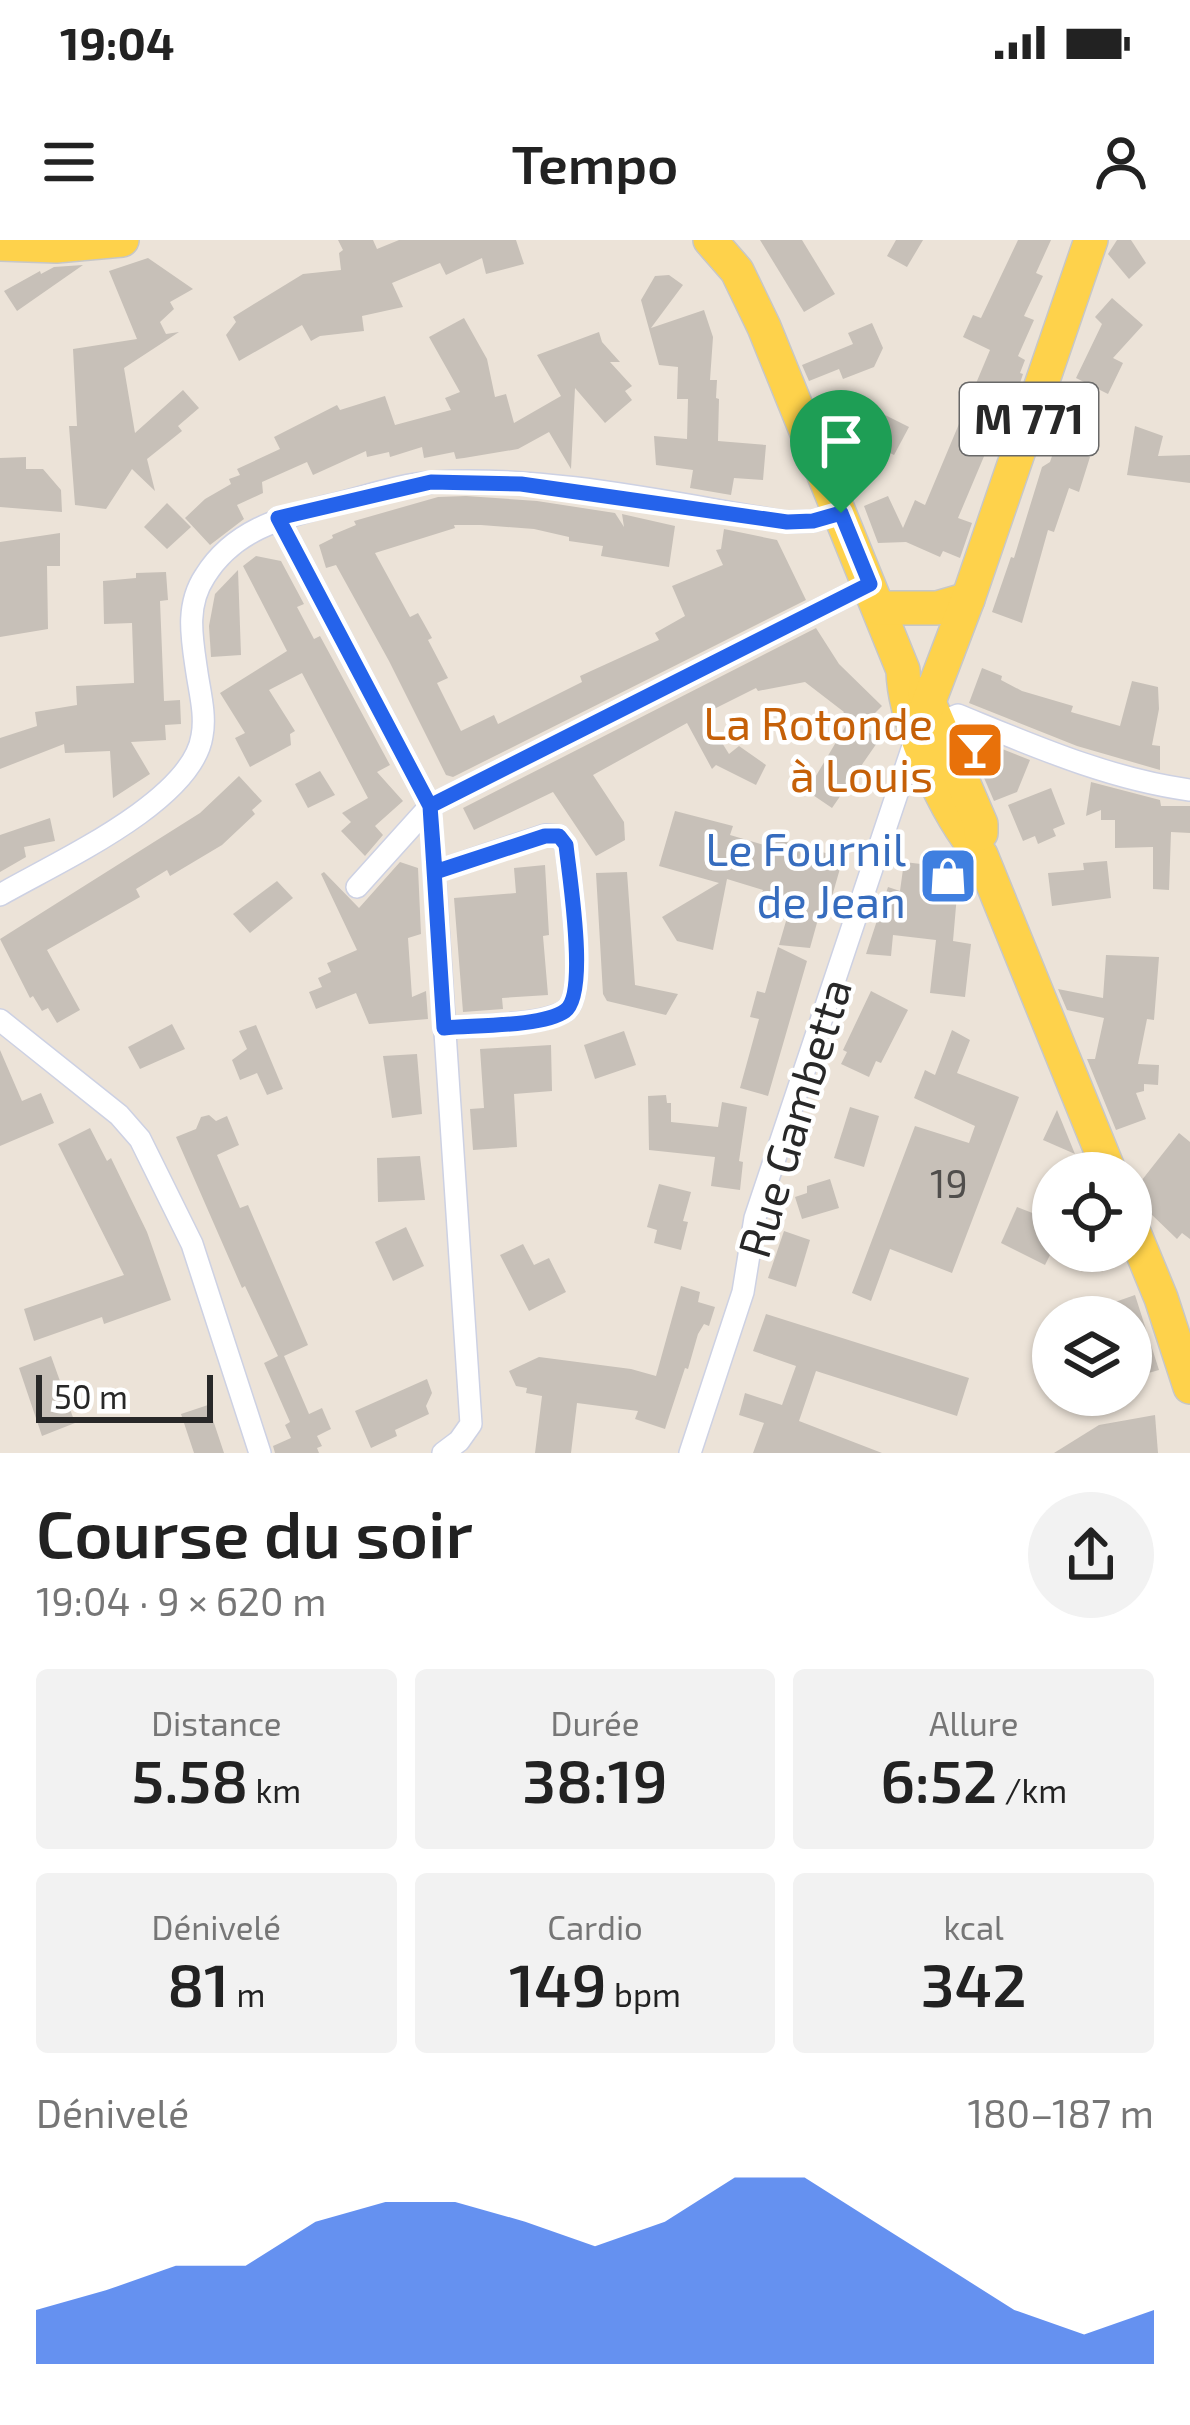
<!DOCTYPE html>
<html lang="fr">
<meta charset="utf-8">
<style>
body{margin:0;font-family:"Exo 2",sans-serif;background:#f2f2f2;color:#222;height:100vh;display:flex;flex-direction:column;font-size:45px;white-space:nowrap}
*{box-sizing:border-box;margin:0}
p{font-size:39px;color:#767676}
.icon{flex:none;width:66px;height:66px;fill:none;stroke:currentColor;stroke-width:2;stroke-linecap:round;stroke-linejoin:round}
.map{position:relative;height:1213px;overflow:hidden}
.panel{display:flex;flex-direction:column;background:#fff;flex:1}
.panel>*{flex:none}
.tools{position:absolute;left:1032px;top:912px;display:grid;gap:24px}
.tools a{display:grid;place-items:center;width:120px;height:120px;border-radius:50%;background:#fff;box-shadow:0 3px 9px #0004;font-size:60px}
.scale{position:absolute;left:36px;bottom:30px;width:177px;box-sizing:border-box;padding-left:12px;border:6px solid #282828;border-top:0;font-size:33px;line-height:42px;white-space:nowrap;color:#282828;-webkit-text-stroke:9px #fff;paint-order:stroke}
.pin{position:absolute;display:grid;place-items:center;width:102px;height:102px;color:#fff;margin:-123px -51px;border-radius:50% 50% 50% 0;rotate:-45deg;box-shadow:0 0 12px #0007}
.pin .icon{rotate:45deg}
.round{display:grid;place-items:center;flex:none;width:126px;height:126px;border-radius:63px;background:#f2f2f2}
.head{display:flex;align-items:center;justify-content:space-between;height:204px;padding:0 36px}
h1{font-size:66px;font-weight:600;line-height:90px}
.stats{display:grid;grid-template-columns:repeat(3,1fr);gap:18px;height:204px;padding:12px 36px}
.stats div{display:grid;align-content:center;border-radius:12px;background:#f2f2f2;text-align:center}
.stats b{font-size:60px;font-weight:600}
.stats small{font-size:33px;font-weight:400}
.stats p{font-size:33px}
.chart{height:336px;padding:24px 36px}
.chart p{display:flex;justify-content:space-between}
.chart svg{width:100%;height:216px;margin-top:12px;fill:#2563eb;opacity:.7}
.status{display:flex;justify-content:space-between;align-items:center;height:84px;padding:0 60px;background:#fff;direction:ltr}
.status svg{height:33px;fill:currentColor}
header{display:flex;justify-content:space-between;align-items:center;height:156px;padding:0 36px;background:#fff;font-size:54px;font-weight:600}
.map>svg:first-child{display:block}
</style>
<div class="status"><b>19:04</b><svg viewBox="0 0 49 12"><path d="M0 12V9h3v3zM5 12V6h3v6zM10 12V3h3v9zM15 12V0h3v12zM26 1h20v11H26zM47 4h2v5h-2z"/></svg></div>
<header><svg class="icon" aria-label="menu" viewBox="0 0 24 24"><path d="M4 6h16M4 12h16M4 18h16"/></svg>Tempo<svg class="icon" aria-label="person" viewBox="0 0 24 24"><circle cx="12" cy="8" r="4"/><path d="M4 21q1-7 8-7t8 7"/></svg></header>
<div class="map">
<svg width="1190" height="1213" viewBox="0 0 1190 1213">
<rect width="100%" height="100%" fill="#ece3d8"/>
<g fill="#c7c0b8">
<polygon points="338,0 373,0 377,9 399,0 516,0 524,24 486,34 482,18 446,35 440,23 392,43 403,67 362,76 364,91 320,96 311,101 302,85 239,121 226,95 236,82 233,77 303,34 341,30 339,13 343,10"/>
<polygon points="760,0 802,0 835,54 804,72"/>
<polygon points="896,0 923,0 907,27 887,16"/>
<polygon points="1018,0 1051,0 1036,33 1043,36 1024,76 1034,80 1018,116 1025,120 1020,133 1023,134 1017,152 1012,150 958,278 972,283 960,318 943,311 940,317 906,302 878,303 864,266 888,256 903,288 915,260 925,265 990,110 963,97 973,75 981,78"/>
<polygon points="1117,0 1131,0 1146,23 1129,39 1108,14"/>
<polygon points="148,18 193,49 170,62 174,69 160,82 166,94 179,92 124,128 135,193 183,150 199,168 178,186 182,191 147,219 155,251 132,229 106,269 75,265 69,186 77,186 73,109 137,99 109,31"/>
<polygon points="83,25 17,71 4,51 40,31 41,34 54,27"/>
<polygon points="669,35 683,45 651,88 704,70 713,97 710,140 717,140 716,158 719,159 718,201 766,205 763,240 734,238 731,255 690,248 693,230 656,225 654,196 687,199 688,159 677,159 678,127 659,125 641,60 655,36"/>
<polygon points="1112,58 1143,85 1113,118 1123,123 1108,154 1076,138 1102,84 1095,77"/>
<polygon points="464,78 487,119 495,157 506,154 514,183 561,156 537,115 599,92 602,102 620,122 610,122 632,146 625,151 632,160 605,183 575,148 571,229 549,192 518,209 464,218 456,219 454,212 424,218 422,207 390,217 389,212 367,217 366,211 313,235 307,222 262,242 263,253 237,265 244,279 210,305 185,278 205,259 231,244 229,239 240,235 237,229 280,209 274,197 337,165 340,170 385,156 395,185 451,170 445,158 460,152 429,97"/>
<polygon points="872,83 883,108 874,127 843,139 839,129 809,141 802,125 853,104 848,93"/>
<polygon points="873,169 909,187 894,215 858,197"/>
<polygon points="1135,186 1163,196 1158,216 1190,215 1190,243 1127,235"/>
<polygon points="1060,206 1090,217 1079,252 1069,248 1054,292 1048,290 1022,383 992,372 1011,317 1014,318 1042,227 1050,222 1053,213 1057,214"/>
<polygon points="26,217 26,229 43,229 61,250 62,272 0,267 0,218"/>
<polygon points="466,256 537,261 615,273 624,287 622,274 675,286 669,327 601,316 603,306 569,301 569,297 534,289 481,285 454,285 455,288 375,313 410,377 418,373 432,398 428,400 448,438 437,443 461,491 494,475 498,484 582,442 580,436 659,400 655,393 685,376 672,346 723,325 716,310 721,309 724,289 777,300 806,360 453,537 446,535 389,421 336,325 326,328 319,305 333,298 332,295 356,285 354,281 438,257"/>
<polygon points="167,263 191,287 167,309 144,287"/>
<polygon points="60,293 60,326 47,326 48,389 0,397 0,302"/>
<polygon points="256,316 281,321 304,364 297,367 314,399 320,396 390,525 377,532 403,561 375,586 383,595 365,616 341,591 351,582 342,573 368,558 302,433 269,450 295,491 290,494 291,505 250,527 235,498 245,493 220,453 287,411 243,326"/>
<polygon points="238,330 241,415 211,417 209,386 215,354"/>
<polygon points="166,332 168,360 160,361 164,461 180,460 181,484 165,485 166,500 131,502 150,534 113,558 110,511 65,513 64,504 0,529 0,498 37,486 35,472 77,465 76,446 134,443 132,383 104,384 103,341 136,338 136,333"/>
<polygon points="816,388 839,424 882,466 861,487 879,500 832,568 807,551 848,482 841,477 844,472 805,442 758,451 756,448 704,474 729,514 739,506 766,525 756,545 716,525 712,529 687,483 593,535 624,582 625,600 596,616 553,552 474,590 463,568"/>
<polygon points="982,428 1002,436 1001,440 1022,451 1073,466 1071,472 1120,486 1132,441 1158,447 1159,469 1152,505 1160,506 1160,530 1077,506 969,463"/>
<polygon points="977,499 1030,520 1017,552 994,561 969,503"/>
<polygon points="320,531 335,555 308,568 295,544"/>
<polygon points="239,536 262,561 252,570 255,574 222,605 170,636 167,630 136,649 140,657 47,710 80,770 57,783 48,768 42,771 33,756 30,758 0,699 200,573"/>
<polygon points="1091,542 1160,560 1161,566 1190,566 1190,593 1171,592 1169,650 1153,649 1153,607 1115,608 1115,580 1101,580 1101,570 1086,576"/>
<polygon points="1051,548 1065,584 1053,589 1056,596 1038,604 1035,596 1023,601 1008,565"/>
<polygon points="675,571 733,586 730,595 774,608 777,599 843,618 827,674 820,672 810,708 779,705 791,664 761,655 763,650 727,639 713,710 677,701 662,677 719,643 659,626"/>
<polygon points="50,578 55,601 24,607 26,617 0,632 0,595"/>
<polygon points="1107,621 1111,658 1052,666 1048,633 1084,630 1083,623"/>
<polygon points="400,622 418,628 421,694 408,698 412,757 426,751 428,779 369,784 356,753 316,769 309,752 322,747 318,738 331,732 327,723 357,710 321,634 324,632 359,668"/>
<polygon points="904,622 964,629 966,633 938,644 958,643 953,701 971,704 965,757 930,753 936,700 893,695 891,716 866,714 888,647 900,651"/>
<polygon points="545,625 549,695 543,696 548,755 502,758 503,769 463,772 454,658 516,653 514,628"/>
<polygon points="627,632 635,745 678,754 666,775 607,761 603,754 596,633"/>
<polygon points="277,641 293,658 250,693 233,674"/>
<polygon points="778,707 807,721 768,856 740,848 759,779 750,777 757,751 765,753"/>
<polygon points="1106,715 1159,717 1154,780 1147,779 1138,824 1159,825 1158,845 1144,844 1144,851 1136,853 1146,879 1116,890 1087,819 1095,819 1104,778 1067,770 1058,749 1103,758"/>
<polygon points="871,751 908,770 881,823 876,821 869,837 841,824 847,812 843,810"/>
<polygon points="172,784 185,809 140,829 128,807"/>
<polygon points="256,785 283,849 267,855 257,833 240,840 232,820 247,809 239,791"/>
<polygon points="952,790 970,800 957,833 1019,857 952,1033 890,1009 871,1061 852,1053 915,886 969,903 975,886 914,858 925,830 935,835"/>
<polygon points="624,791 636,825 595,839 584,805"/>
<polygon points="551,805 552,851 514,854 517,907 473,910 470,869 484,868 480,809"/>
<polygon points="0,810 22,861 41,853 54,883 0,906"/>
<polygon points="417,814 422,874 392,878 383,816"/>
<polygon points="666,855 667,863 671,863 671,882 718,887 722,862 747,867 739,921 743,922 740,950 711,946 715,917 649,910 648,856"/>
<polygon points="850,867 879,876 864,927 834,918"/>
<polygon points="1057,870 1075,914 1043,900"/>
<polygon points="209,875 216,881 227,876 239,905 217,915 240,968 248,965 308,1105 284,1116 309,1174 322,1168 331,1189 317,1196 322,1206 317,1208 319,1213 275,1213 273,1206 291,1198 285,1185 290,1182 264,1123 278,1116 245,1046 242,1048 176,897 196,889 201,877"/>
<polygon points="90,888 107,921 111,918 147,992 171,1060 104,1084 102,1077 34,1101 24,1069 124,1035 58,904"/>
<polygon points="1179,893 1190,902 1190,999 1182,993 1177,999 1149,972 1138,945"/>
<polygon points="420,916 425,960 378,962 377,918"/>
<polygon points="830,939 839,968 802,979 795,957 807,953 807,946"/>
<polygon points="659,944 691,952 683,981 688,982 681,1010 654,1003 657,990 647,987"/>
<polygon points="1017,967 1053,981 1053,1009 1045,1025 1001,1003"/>
<polygon points="406,987 424,1026 393,1041 375,1002"/>
<polygon points="784,991 810,1000 796,1047 768,1038"/>
<polygon points="523,1004 534,1025 549,1018 566,1052 529,1071 500,1015"/>
<polygon points="681,1046 700,1052 698,1062 715,1067 709,1086 704,1084 698,1094 688,1129 685,1128 665,1189 635,1179 638,1171 577,1163 571,1213 535,1213 542,1156 526,1153 527,1148 516,1146 509,1131 539,1117 631,1129 656,1136"/>
<polygon points="1135,1055 1159,1130 1131,1138 1131,1077 1078,1075"/>
<polygon points="766,1074 969,1138 957,1176 816,1131 799,1181 882,1213 753,1213 764,1183 739,1175 745,1153 782,1165 796,1126 753,1111"/>
<polygon points="51,1116 75,1183 42,1196 19,1128"/>
<polygon points="427,1139 432,1153 426,1166 429,1174 395,1190 397,1196 371,1208 355,1171"/>
<polygon points="208,1165 224,1213 194,1213 181,1174"/>
<polygon points="1155,1175 1158,1213 1054,1213 1099,1185"/>
</g>
<g fill="none" stroke-linecap="round" stroke-linejoin="round">
<defs>
<g id="street">
<polyline points="278,278 430,566 471,1184 459,1201 443,1213"/>
<path d="M939,483L958,475C1034,506 1109,539 1190,550"/>
<path d="M435,632L545,595L559,596L566,605C569,635 589,754 565,771C542,786 473,785 444,788"/>
<polyline points="357,647 430,566 870,344"/>
<path d="M0,655C55,623 192,562 202,496C206,476 200,453 197,433C192,399 185,366 205,336C233,291 279,278 327,266C362,258 399,244 434,242C548,235 674,264 787,282L813,281L841,273"/>
<polyline points="0,780 119,875 140,899 192,1004 260,1213"/>
<polyline points="690,1213 743,1052 755,978 917,494"/>
</g>
<g id="primary">
<path d="M710,0L737,31L764,87L903,430C904,483 946,575 981,615L1110,933"/>
<polyline points="0,4 56,6 122,0"/>
<polyline points="879,368 937,368 968,359"/>
<polyline points="925,453 981,584 981,593"/>
<polyline points="917,493 968,359 1091,0"/>
<polyline points="1131,985 1161,1058 1190,1147"/>
</g>
</defs>
<use href="#street" stroke="#cdd1e3" stroke-width="24"/>
<use href="#primary" stroke="#c7c7c7" stroke-width="36"/>
<use href="#street" stroke="#fff" stroke-width="21"/>
<use href="#primary" stroke="#fed24b" stroke-width="33"/>
</g>
<g fill="none" stroke-linecap="round" stroke-linejoin="round">
<defs>
<path id="route" d="M841,273L870,344L430,566L444,788C474,785 542,787 565,771C589,754 569,635 566,605L559,596H545L435,632L430,566L278,278L431,242L521,244L787,282L813,281L841,273"/>
</defs>
<use href="#route" stroke="#fff" stroke-width="24"/>
<use href="#route" stroke="#2563eb" stroke-width="15"/>
</g>
<defs>
<symbol id="bar-square" viewBox="-11 -11 22 22"><rect x="-9" y="-9" width="18" height="18" rx="4" fill="#e8710a" stroke="#fff"/><path d="M-6-5H6L.8 .8V4.5H3.5V6h-7V4.5H-.8V.8Z" fill="#fff"/></symbol>
<symbol id="shop-square" viewBox="-11 -11 22 22"><rect x="-9" y="-9" width="18" height="18" rx="4" fill="#3f7fe0" stroke="#fff"/><path d="M-5-2.5h2.3a2.7 3.5 0 0 1 5.4 0H5L5.5 6h-11ZM-1.5-2.5h3a1.5 2.3 0 0 0-3 0Z" fill="#fff"/></symbol>
</defs>
<g fill-rule="evenodd">
<use href="#bar-square" x="942" y="477" width="66" height="66"/>
<use href="#shop-square" x="915" y="603" width="66" height="66"/>
</g>
<g text-anchor="middle" stroke-width="9" stroke-linejoin="round" paint-order="stroke">
<g font-size="39" fill="#504e4c">
<text x="949" y="958">19</text>
</g>
<rect fill="#fff" stroke="#686868" stroke-width="3" x="960" y="143" width="138" height="72" rx="9"/>
<g font-size="42" font-weight="bold" fill="#282828">
<text x="1029" y="194">M 771</text>
</g>
<g font-size="45" fill="#c56008" stroke="#fff" text-anchor="end">
<text x="933" y="500">La Rotonde<tspan x="933" dy="52">à Louis</tspan></text>
</g>
<g font-size="45" fill="#366cbe" stroke="#fff" text-anchor="end">
<text x="906" y="626">Le Fournil<tspan x="906" dy="52">de Jean</tspan></text>
</g>
<g font-size="45" fill="#282828" stroke="#fff">
<text transform="translate(795 878) rotate(-73)" y="16">Rue Gambetta</text>
</g>
</g>
</svg>
<div class="tools">
<a><svg class="icon" aria-label="locate" viewBox="0 0 24 24"><circle cx="12" cy="12" r="6"/><path d="M12 2v4M12 18v4M2 12h4M18 12h4"/></svg></a>
<a><svg class="icon" aria-label="layers" viewBox="0 0 24 24"><path d="M12 4l9 5-9 5-9-5zM3 14l9 5 9-5"/></svg></a>
</div>
<div class="scale">50 m</div>
<div class="pin" style="left:841px;top:273px;background:#1e9e55"><svg class="icon" aria-label="arrive" viewBox="0 0 24 24"><path d="M6 21V4h12l-3 4 3 4H6"/></svg></div>
</div>
<section class="panel">
<div class="head"><div><h1>Course du soir</h1><p>19:04 · 9 × 620 m</p></div><a class="round"><svg class="icon" aria-label="share" viewBox="0 0 24 24"><path d="M12 15V3M7 8l5-5 5 5M5 13v7h14v-7"/></svg></a></div>
<div class="stats">
<div><p>Distance</p><b>5.58<small> km</small></b></div>
<div><p>Durée</p><b>38:19</b></div>
<div><p>Allure</p><b>6:52<small> /km</small></b></div>
</div>
<div class="stats">
<div><p>Dénivelé</p><b>81<small> m</small></b></div>
<div><p>Cardio</p><b>149<small> bpm</small></b></div>
<div><p>kcal</p><b>342</b></div>
</div>
<div class="chart"><p><span>Dénivelé</span>180–187 m</p>
<svg viewBox="0 0 160 44" preserveAspectRatio="none"><path d="M0 44V33L10 29L20 24L30 24L40 15L50 11L60 11L70 15L80 20L90 15L100 6L110 6L120 15L130 24L140 33L150 38L160 33V44z"/></svg>
</div>
</section>
